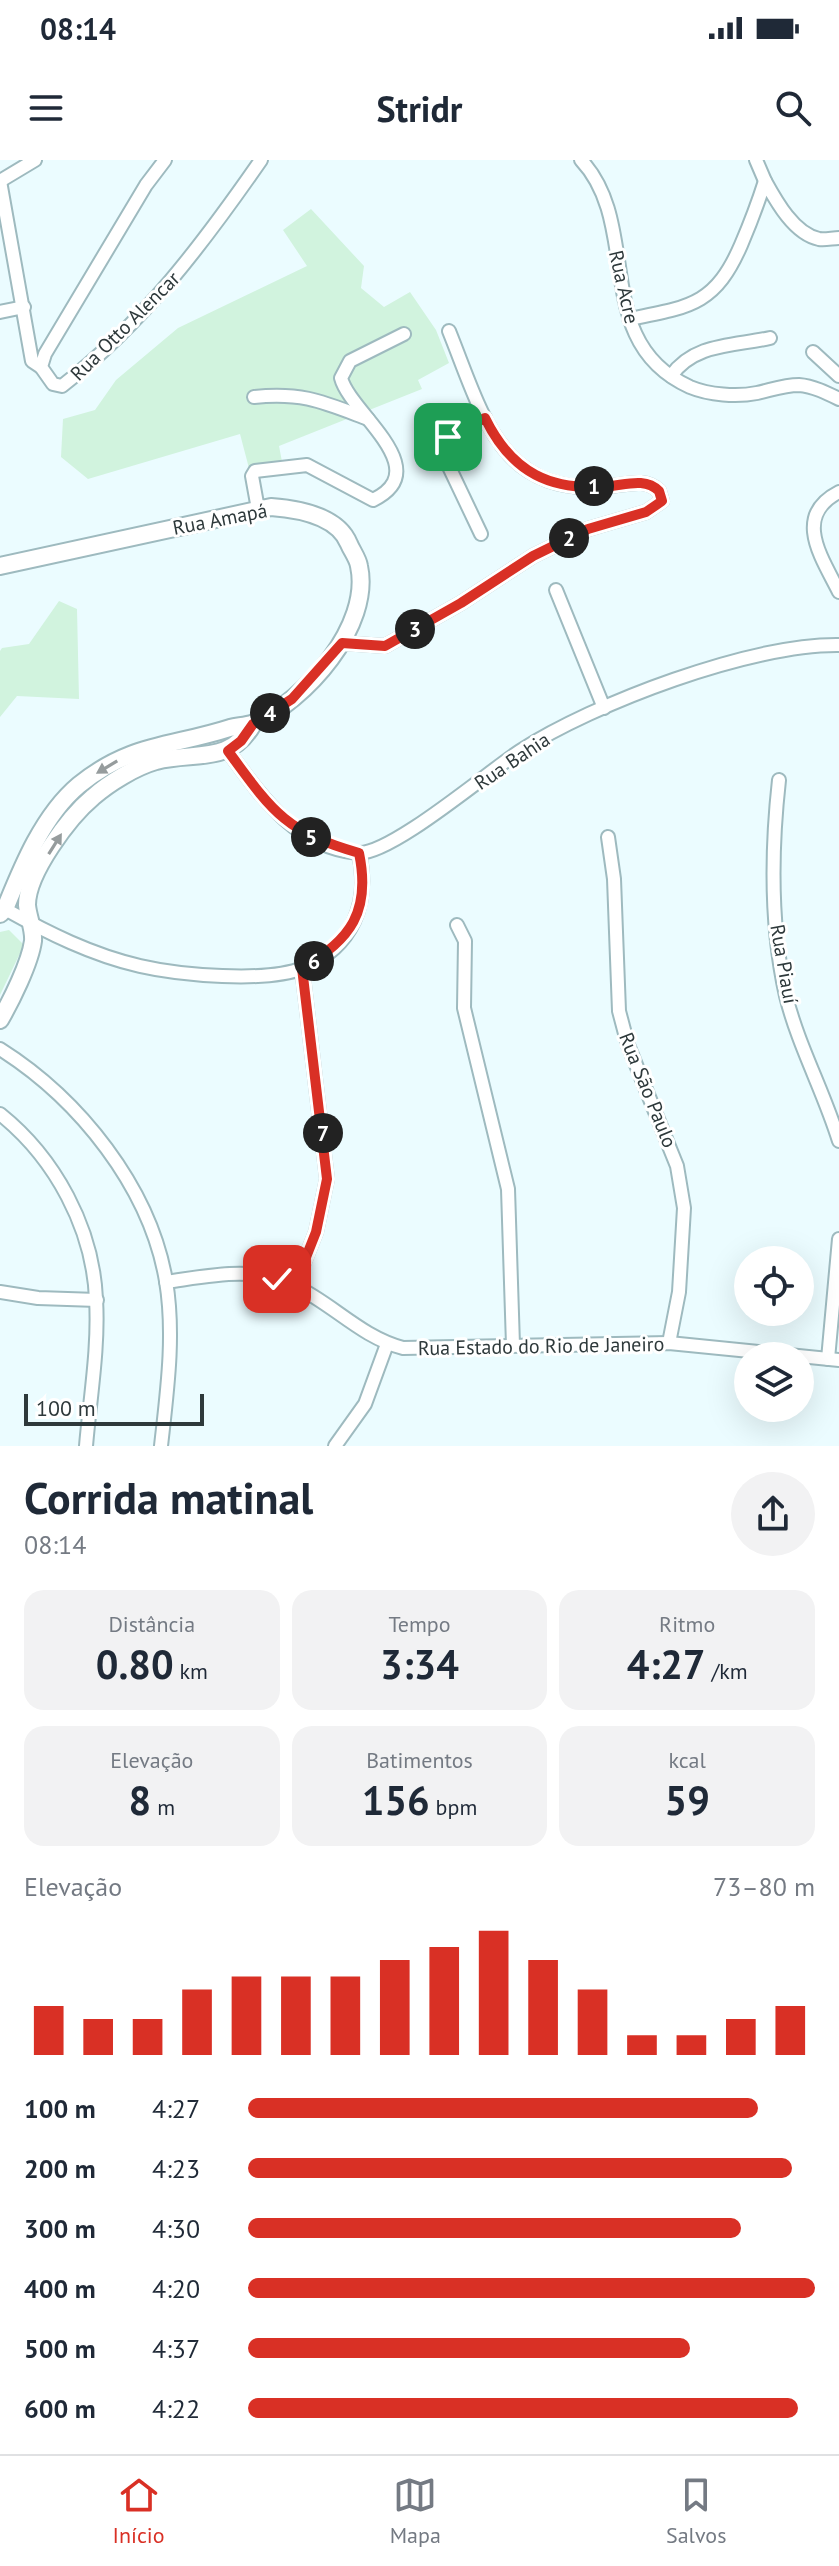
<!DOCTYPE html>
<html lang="pt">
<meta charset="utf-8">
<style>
body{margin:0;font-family:"PT Sans",sans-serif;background:#f2f2f3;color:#1f2937;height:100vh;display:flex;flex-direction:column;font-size:30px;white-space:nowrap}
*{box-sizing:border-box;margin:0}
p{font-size:26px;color:#747a83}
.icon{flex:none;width:44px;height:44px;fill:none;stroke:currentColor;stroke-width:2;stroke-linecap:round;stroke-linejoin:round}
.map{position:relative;height:1286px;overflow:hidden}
.panel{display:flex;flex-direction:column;background:#fff;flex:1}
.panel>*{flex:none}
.tools{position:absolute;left:734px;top:1086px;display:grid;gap:16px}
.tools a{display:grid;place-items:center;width:80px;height:80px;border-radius:50%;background:#fff;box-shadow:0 8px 32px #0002;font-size:40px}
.scale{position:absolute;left:24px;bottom:20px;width:180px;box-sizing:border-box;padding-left:8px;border:4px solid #2e393b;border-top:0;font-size:22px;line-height:28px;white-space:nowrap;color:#2e393b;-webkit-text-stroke:6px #fff;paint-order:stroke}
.pin{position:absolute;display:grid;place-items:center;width:68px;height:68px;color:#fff;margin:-34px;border-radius:16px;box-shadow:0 4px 12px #0006}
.km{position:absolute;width:40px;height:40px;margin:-20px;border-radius:50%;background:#222;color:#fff;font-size:22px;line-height:40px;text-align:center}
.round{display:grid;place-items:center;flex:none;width:84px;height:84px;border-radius:42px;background:#f2f2f3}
.summary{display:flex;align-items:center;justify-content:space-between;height:136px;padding:0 24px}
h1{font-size:44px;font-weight:800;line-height:60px}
.figures{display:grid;grid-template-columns:repeat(3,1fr);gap:12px;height:136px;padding:8px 24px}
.figures div{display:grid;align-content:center;border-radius:20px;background:#f2f2f3;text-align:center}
.figures b{font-size:40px;font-weight:800}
.figures small{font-size:22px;font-weight:400}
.figures p{font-size:22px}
.chart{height:224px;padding:16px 24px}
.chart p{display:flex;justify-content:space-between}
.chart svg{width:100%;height:144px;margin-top:8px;stroke:#d93025;stroke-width:6}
ul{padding:0 24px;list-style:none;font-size:26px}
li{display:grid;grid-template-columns:128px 96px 1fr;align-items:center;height:60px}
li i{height:20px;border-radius:10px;background:#d93025}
.status{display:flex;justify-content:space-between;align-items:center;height:56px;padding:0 40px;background:#fff;direction:ltr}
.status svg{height:22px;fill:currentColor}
header{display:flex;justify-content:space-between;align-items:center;height:104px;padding:0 24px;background:#fff;font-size:36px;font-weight:800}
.tab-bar{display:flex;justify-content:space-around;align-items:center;height:112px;border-top:2px solid #e0e1e3;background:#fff;font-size:22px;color:#747a83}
.tab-bar a{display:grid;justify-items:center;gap:4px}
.tab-bar .active{color:#d93025}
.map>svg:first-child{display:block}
</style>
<div class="status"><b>08:14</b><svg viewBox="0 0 49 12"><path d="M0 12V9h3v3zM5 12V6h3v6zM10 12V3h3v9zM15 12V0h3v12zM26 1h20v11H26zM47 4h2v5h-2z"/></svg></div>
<header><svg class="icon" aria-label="menu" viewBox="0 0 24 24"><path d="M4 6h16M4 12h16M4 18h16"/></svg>Stridr<svg class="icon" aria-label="search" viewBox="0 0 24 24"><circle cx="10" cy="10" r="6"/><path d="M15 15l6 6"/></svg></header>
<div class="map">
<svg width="839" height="1286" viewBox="0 0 839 1286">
<rect width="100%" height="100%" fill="#ebfcff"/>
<g fill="#d1f3de">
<polygon points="311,49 364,106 361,128 384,147 410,132 436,170 449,203 418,220 422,229 279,286 283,307 250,312 240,274 88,319 61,297 63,259 95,250 116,220 178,168 307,106 283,70"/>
<polygon points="59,441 77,449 79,539 17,536 0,557 0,491 2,488 29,484"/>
<polygon points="9,770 24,785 0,835 0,772"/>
</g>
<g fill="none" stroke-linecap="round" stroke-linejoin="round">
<defs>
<g id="minor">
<path d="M165,0L146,25L45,194L41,207L53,224L62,226C144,162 202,85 261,0"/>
<path d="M581,0C643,66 590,182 690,227C709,235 737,237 757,233C771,230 784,225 799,225C813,226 827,233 839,239"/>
<polyline points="756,0 765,21"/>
<polyline points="0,21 32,201 41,207"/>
<polyline points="0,21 35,0"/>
<polyline points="0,152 24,147"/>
<path d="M629,159C690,147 715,145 741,85C750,64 758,43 765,21C776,41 794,74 819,79C825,80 833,78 839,78"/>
<polyline points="813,192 839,216"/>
<path d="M671,216C694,183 734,186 770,178"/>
<path d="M254,237C303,232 323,242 368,259"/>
<path d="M839,332C792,356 822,398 839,432"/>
<path d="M258,349L252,316L255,311L307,305L373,340C437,309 350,253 341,218L350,201L404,174"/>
<polyline points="481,374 442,292 441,283 485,258"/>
<polyline points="556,430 604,548"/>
<path d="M342,483L385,486L461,443L533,396L588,369L646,352L662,341L659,331C646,318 629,324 612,326C500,339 483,255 449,171"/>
<path d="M228,591C261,636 295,687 357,693C390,696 489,611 520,591C594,543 751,484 839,485"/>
<path d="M779,620C771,692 770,765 786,836C798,885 824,932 839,981"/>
<polyline points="608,677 614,719 619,851 628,885 677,1006 684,1048 679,1132 669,1183"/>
<path d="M5,749C48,773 92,795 140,806C179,815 266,823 303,808C353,787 370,743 359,693"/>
<polyline points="457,765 465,781 464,848 508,1029 513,1185"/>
<path d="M0,889C79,939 150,1027 166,1121C175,1175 167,1232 161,1286"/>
<path d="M0,954C55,998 93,1068 96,1139C99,1187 90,1238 86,1286"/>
<path d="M166,1122C209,1116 254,1105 295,1126C333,1144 361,1177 403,1188L669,1183L839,1200"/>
<polyline points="295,1125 316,1072 327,1019 302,808"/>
<polyline points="0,1132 38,1138 97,1140"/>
<polyline points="828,1199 839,1079"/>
<polyline points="335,1286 365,1244 387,1184"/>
</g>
<g id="major">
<path d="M0,406L271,347C298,349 338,356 349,384C352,391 358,399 359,406C372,466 305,541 254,563C247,566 238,566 230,568C171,587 131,583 79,625C43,655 22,707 5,749L0,754"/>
<path d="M0,860C11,841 30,803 33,781C34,769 28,757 27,745C27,713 69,657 93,637C109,623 135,607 156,601C195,591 230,605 253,564"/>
</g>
</defs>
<use href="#minor" stroke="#9ebabf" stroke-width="16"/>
<use href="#major" stroke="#9ebabf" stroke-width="20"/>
<use href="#minor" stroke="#fff" stroke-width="12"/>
<use href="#major" stroke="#fff" stroke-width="16"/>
</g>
<defs><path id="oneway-solid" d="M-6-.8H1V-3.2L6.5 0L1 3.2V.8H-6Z" transform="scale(2)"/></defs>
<g fill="#969c9d">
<use href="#oneway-solid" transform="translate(107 607) rotate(149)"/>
<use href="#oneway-solid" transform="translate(55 684) rotate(-58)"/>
</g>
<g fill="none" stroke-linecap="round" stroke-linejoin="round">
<defs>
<path id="route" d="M277,1119L295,1125L316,1072L327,1019L302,808C351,780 371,751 359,693C285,672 272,651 228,591L241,581L253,564L292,539L342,483L385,486L461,443L533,396L588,369L646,352L662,341L659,331C646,318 628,324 611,326C551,332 512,313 485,258L448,277"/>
</defs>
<use href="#route" stroke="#fff" stroke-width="16"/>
<use href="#route" stroke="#d93025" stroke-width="10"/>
</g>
<g text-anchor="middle" stroke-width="6" stroke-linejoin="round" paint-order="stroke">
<g font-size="20" fill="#2e393b" stroke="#fff">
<text transform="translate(624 127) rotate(77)" y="7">Rua Acre</text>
<text transform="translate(125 166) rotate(-45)" y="7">Rua Otto Alencar</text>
<text transform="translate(220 359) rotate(-11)" y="7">Rua Amapá</text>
<text transform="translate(512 601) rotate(-34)" y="7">Rua Bahia</text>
<text transform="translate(784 804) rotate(80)" y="7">Rua Piauí</text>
<text transform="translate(648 930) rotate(68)" y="7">Rua São Paulo</text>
<text transform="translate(541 1186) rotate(-1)" y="7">Rua Estado do Rio de Janeiro</text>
</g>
</g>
</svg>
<div class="tools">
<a><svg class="icon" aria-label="locate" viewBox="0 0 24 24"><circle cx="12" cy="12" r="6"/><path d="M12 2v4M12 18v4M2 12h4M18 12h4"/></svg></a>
<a><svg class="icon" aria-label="layers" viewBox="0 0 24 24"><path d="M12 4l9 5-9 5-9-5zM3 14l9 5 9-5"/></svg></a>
</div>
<div class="scale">100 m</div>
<div class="pin" style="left:448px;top:277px;background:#1e9e55"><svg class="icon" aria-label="arrive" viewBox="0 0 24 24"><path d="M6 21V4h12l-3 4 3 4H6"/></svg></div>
<div class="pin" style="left:277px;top:1119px;background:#d93025"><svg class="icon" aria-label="check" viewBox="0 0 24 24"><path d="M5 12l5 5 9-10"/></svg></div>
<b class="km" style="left:594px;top:326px">1</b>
<b class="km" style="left:569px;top:378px">2</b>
<b class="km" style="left:415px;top:469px">3</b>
<b class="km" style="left:270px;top:553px">4</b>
<b class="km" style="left:311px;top:677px">5</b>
<b class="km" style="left:314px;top:801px">6</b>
<b class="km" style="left:323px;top:973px">7</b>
</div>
<section class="panel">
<div class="summary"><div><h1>Corrida matinal</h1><p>08:14</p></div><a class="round"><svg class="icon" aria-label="share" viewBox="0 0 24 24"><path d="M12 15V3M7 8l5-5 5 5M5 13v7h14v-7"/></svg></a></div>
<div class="figures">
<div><p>Distância</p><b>0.80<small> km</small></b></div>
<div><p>Tempo</p><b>3:34</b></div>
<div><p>Ritmo</p><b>4:27<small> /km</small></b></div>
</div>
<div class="figures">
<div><p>Elevação</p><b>8<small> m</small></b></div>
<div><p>Batimentos</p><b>156<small> bpm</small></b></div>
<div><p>kcal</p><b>59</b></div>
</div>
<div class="chart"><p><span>Elevação</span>73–80 m</p>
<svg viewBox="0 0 160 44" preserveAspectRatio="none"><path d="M5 44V29M15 44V33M25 44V33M35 44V24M45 44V20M55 44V20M65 44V20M75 44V15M85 44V11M95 44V6M105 44V15M115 44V24M125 44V38M135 44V38M145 44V33M155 44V29"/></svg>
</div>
<ul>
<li><b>100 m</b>4:27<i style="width:90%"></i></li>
<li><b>200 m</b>4:23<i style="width:96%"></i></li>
<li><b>300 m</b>4:30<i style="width:87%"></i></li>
<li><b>400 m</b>4:20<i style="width:100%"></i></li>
<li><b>500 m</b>4:37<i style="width:78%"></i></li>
<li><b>600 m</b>4:22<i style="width:97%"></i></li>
</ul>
</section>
<nav class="tab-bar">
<a class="active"><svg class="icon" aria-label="home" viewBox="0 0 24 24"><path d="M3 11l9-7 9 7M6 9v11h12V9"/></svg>Início</a>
<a><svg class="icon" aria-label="map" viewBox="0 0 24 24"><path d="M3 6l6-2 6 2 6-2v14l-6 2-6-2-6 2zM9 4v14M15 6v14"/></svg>Mapa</a>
<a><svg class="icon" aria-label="saved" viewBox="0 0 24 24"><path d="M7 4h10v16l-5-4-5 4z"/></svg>Salvos</a>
</nav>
